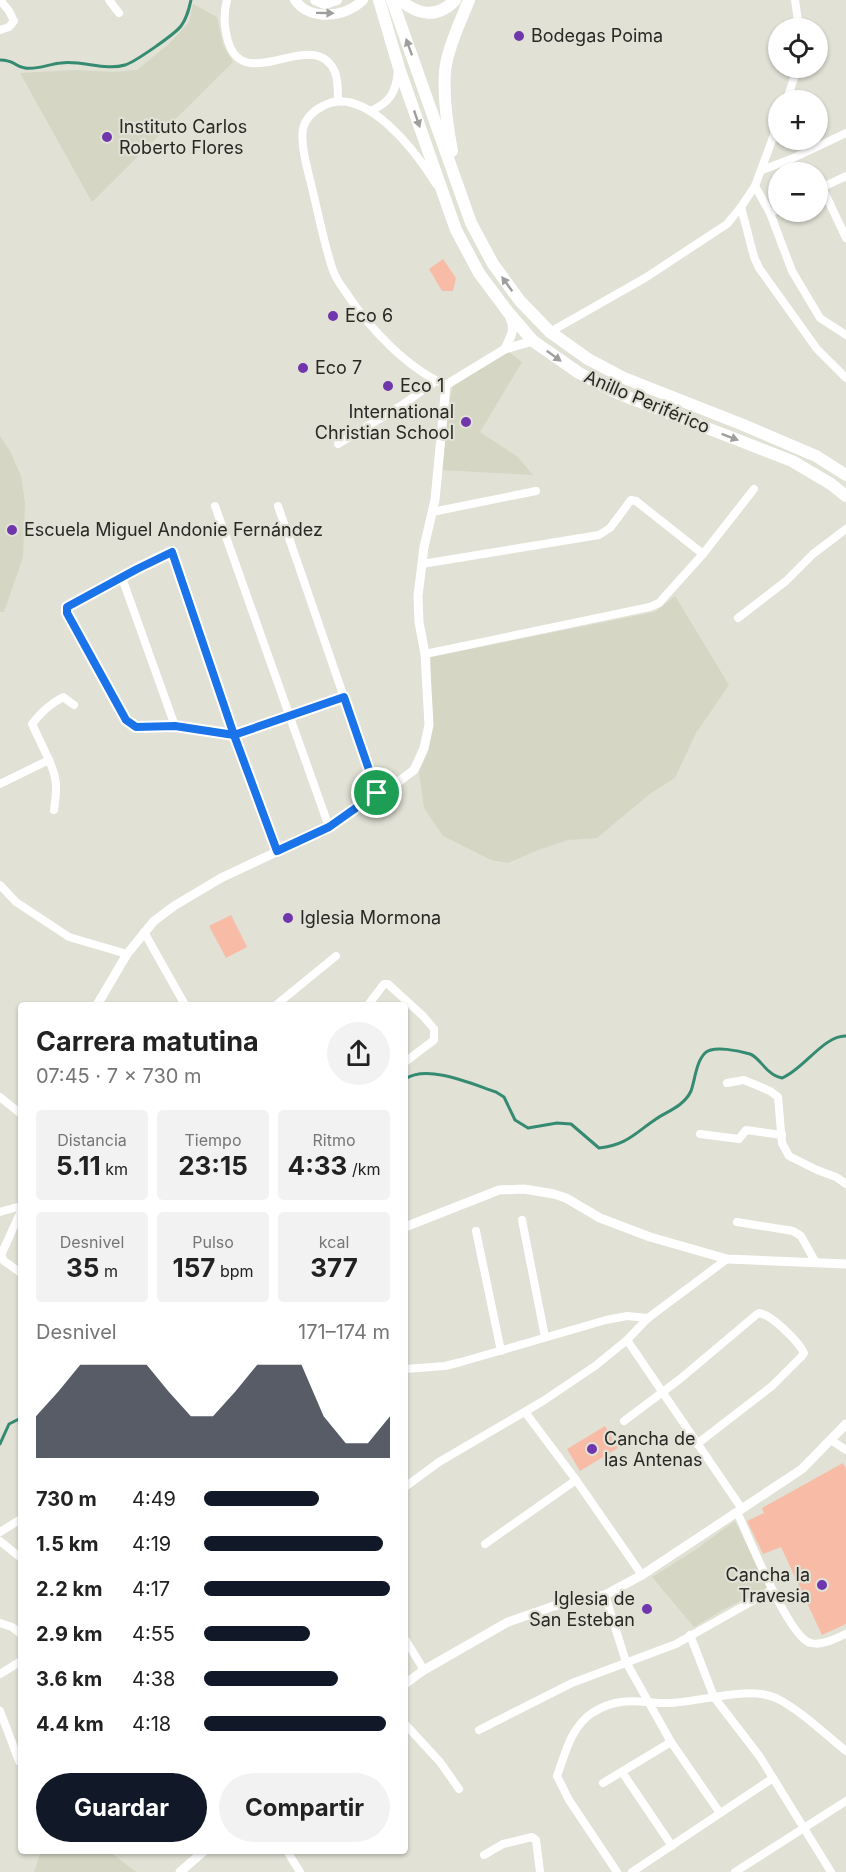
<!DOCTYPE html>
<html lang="es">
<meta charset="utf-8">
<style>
body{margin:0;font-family:Inter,sans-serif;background:#f2f2f2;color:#222;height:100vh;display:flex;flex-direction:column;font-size:22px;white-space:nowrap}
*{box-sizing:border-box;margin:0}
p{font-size:20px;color:#767676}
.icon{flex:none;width:33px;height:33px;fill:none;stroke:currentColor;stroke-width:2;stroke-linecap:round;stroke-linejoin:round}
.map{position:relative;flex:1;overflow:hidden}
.drawer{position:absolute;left:18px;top:1002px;width:390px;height:852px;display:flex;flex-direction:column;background:#fff;border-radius:6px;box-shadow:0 2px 4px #0004}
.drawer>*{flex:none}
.fabs{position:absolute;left:768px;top:18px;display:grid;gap:12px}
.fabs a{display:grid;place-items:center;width:60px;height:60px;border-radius:50%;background:#fff;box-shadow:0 2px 4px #0004;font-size:30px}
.pin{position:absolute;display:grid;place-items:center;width:51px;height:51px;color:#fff;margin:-26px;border:3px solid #fff;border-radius:50%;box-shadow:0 2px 6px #0007}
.round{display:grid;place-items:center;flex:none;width:63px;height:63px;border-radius:32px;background:#f2f2f2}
.summary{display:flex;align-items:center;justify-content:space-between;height:102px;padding:0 18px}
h1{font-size:27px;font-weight:700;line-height:45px}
.figures{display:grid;grid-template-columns:repeat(3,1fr);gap:9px;height:102px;padding:6px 18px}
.figures div{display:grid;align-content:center;border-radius:6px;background:#f2f2f2;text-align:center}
.figures b{font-size:26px;font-weight:700}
.figures small{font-size:16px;font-weight:400}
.figures p{font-size:16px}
.chart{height:168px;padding:12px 18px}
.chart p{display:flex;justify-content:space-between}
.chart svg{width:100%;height:108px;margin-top:6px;fill:#111827;opacity:.7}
.cta{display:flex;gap:12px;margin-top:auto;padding:12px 18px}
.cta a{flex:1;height:69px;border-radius:36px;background:#111827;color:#fff;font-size:24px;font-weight:700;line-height:69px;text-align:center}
.cta a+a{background:#f2f2f2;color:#222}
ul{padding:0 18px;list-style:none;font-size:20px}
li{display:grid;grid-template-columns:96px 72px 1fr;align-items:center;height:45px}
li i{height:15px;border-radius:8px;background:#111827}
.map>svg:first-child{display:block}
</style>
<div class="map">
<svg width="846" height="1872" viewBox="0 0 846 1872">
<rect width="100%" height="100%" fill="#e1e1d6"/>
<g fill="#d6d6c4">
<polygon points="193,4 217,17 223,45 233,62 92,202 20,73 76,70 113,72 137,70 170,43 189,22"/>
<polygon points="509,352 522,362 480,432 518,457 533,475 442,470 447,412 453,386 458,381"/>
<polygon points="0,436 10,451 21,476 25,503 23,557 4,612 0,612"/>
<polygon points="675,596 729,685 696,733 675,778 651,793 597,838 568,840 538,850 508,863 491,860 443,836 424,808 419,772 429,750 431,657 655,612"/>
<polygon points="735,1521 768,1588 728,1607 694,1627 652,1577 695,1550"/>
<polygon points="41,1851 109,1851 136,1872 34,1872"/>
</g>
<g fill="#f8bca6">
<polygon points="443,259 456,278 453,291 442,291 429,269"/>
<polygon points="231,915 247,947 226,958 209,926"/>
<polygon points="605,1426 618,1448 580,1471 567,1449"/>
<polygon points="843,1463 846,1469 846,1624 822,1635 781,1547 763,1554 747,1521 764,1513 762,1508"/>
</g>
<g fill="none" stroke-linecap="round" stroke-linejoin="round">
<g stroke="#358a72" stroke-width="3">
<path d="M0,60C16,60 14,67 25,68C37,70 49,64 61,63C82,60 105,71 125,65C135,62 175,34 181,26C187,18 189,9 191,0"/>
<path d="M405,1079C428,1064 472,1084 496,1092L504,1097L515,1120L528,1128L557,1123L571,1124L599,1148C627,1145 635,1133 656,1119C668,1111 684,1106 691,1091C695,1080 696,1062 705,1053C713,1045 740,1051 750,1054C758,1057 763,1067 770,1072C773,1075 778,1077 782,1078C803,1070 824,1035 846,1036"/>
<polyline points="0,1444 9,1424 21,1418"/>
</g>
<g stroke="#fff" stroke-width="8">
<polyline points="109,0 119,13"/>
<path d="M227,0C223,14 224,27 228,41C244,97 314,24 335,72C338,80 338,91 338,100"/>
<polyline points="795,0 799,28"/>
<polyline points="0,30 9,27 14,21 9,11 0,0"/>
<polyline points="787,100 797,68"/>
<path d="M370,111C390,103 396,92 398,71"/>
<polyline points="762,170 791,159 846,133"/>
<path d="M436,184C417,153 365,83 323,106C314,110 305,119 303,129C300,147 309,174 313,192C318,213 322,233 328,254C330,261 332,269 335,275C338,282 343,288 347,294C370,329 408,369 446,385"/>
<polyline points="755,186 770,213 792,271 820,318 846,335"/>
<polyline points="822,187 846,238"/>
<polyline points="819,189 846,176"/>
<polyline points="741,207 754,257 759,268 817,349 846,378"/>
<polyline points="770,213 778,209"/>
<polyline points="550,332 645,278 727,224 741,207 755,186 778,124"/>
<polyline points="338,444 402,405 436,381"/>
<polyline points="215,506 329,827"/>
<polyline points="278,506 377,793"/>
<polyline points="432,512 536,491"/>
<polyline points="422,564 599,535 610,528 631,500 636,501 703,554"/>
<polyline points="122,578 175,726"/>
<polyline points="738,618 786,581 813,554 846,529"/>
<polyline points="425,654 650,607 659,603 703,554 754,489"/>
<path d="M49,760C58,780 57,789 54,810"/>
<path d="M0,784L49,760L32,724C41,712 50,704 63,697L74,705"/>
<polyline points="277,851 234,735 172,552 67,607 67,613 126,720 136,727 175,726 234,735 344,697"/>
<polyline points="0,885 16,902 69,937 127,954"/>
<polyline points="144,932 185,1005"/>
<polyline points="276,1005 336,956"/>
<polyline points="368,1005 384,984 388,984 423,1016 434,1029 434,1040 405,1062"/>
<polyline points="727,1083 744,1080 770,1091 778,1097 782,1143 789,1156 817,1170 836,1177 846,1184"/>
<polyline points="0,1097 21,1114"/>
<polyline points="700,1134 739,1139 746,1130 782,1135"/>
<polyline points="21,1211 1,1255 4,1261 21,1273"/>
<polyline points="0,1212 21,1206"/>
<polyline points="522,1220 545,1337"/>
<polyline points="737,1222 793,1231 801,1236 816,1263"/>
<polyline points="476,1231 501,1351"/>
<polyline points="627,1340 742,1509"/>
<polyline points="405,1369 445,1366 461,1362 606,1320 627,1316 648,1318"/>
<polyline points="525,1412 576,1480 642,1575"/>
<path d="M624,1421L680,1379L756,1315L759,1313C772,1315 798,1341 804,1353L801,1357L772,1386L697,1444"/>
<polyline points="831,1440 846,1450"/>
<polyline points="405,1487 439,1462 543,1401 595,1366 627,1340 648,1318 727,1259"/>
<path d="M737,1512C748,1535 789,1639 811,1643C822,1646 836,1638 846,1634"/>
<polyline points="0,1532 21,1519"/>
<polyline points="0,1541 21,1558"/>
<polyline points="485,1544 576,1480"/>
<polyline points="605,1595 626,1662 671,1742 720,1813"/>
<polyline points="0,1623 12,1627 21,1634"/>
<polyline points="690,1635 714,1697 760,1757 831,1872"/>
<polyline points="405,1639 424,1670"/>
<polyline points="0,1674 21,1661"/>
<polyline points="0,1711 19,1761"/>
<polyline points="405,1724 440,1762 459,1789"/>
<polyline points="479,1730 572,1683 676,1644 772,1590"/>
<polyline points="622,1772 672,1846"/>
<polyline points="603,1783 671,1742"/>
<polyline points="287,1851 300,1872"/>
<polyline points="484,1855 503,1844 532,1837 536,1840 540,1872"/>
<path d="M617,1872L569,1800L557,1776C565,1754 571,1727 592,1713C600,1708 611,1703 621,1702C637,1699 652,1704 667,1703C699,1703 747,1685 776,1698C799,1709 826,1735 846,1751"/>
<polyline points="632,1872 773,1778"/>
<polyline points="735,1872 846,1801"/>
</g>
<g stroke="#fff" stroke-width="9">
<path d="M505,349C510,338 516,330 510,318"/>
<polyline points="97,1005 127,954 154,921 174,906 221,878 329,827 377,793 398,782 414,770 424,748 429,725 425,654 419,622 418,596 424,547 435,500 446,385 505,349 533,341"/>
<polyline points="405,1227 499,1190 524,1189 554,1194 566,1198 600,1218 650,1237 727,1259 846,1264"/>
<polyline points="405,1684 424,1670 508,1622 554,1606 605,1595 642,1575 802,1469 846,1424"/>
<polyline points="180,1872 204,1851"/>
</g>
<g stroke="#fff" stroke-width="10">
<path d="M295,0C310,22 346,17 363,0"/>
<polyline points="315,0 325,4 337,0"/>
</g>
<g stroke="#fff" stroke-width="12">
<polyline points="379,0 399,68 456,230 479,273 508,312 533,341 579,373 617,393 792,461 831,484 846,496"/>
<polyline points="392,0 471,223 493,264 520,301 550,332 588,359 624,378 741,424 816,456 846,475"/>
<path d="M400,0C418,15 437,19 455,0"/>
<path d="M452,151C447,125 443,99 445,71C447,50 461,20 469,0"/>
</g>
</g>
<defs><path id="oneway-solid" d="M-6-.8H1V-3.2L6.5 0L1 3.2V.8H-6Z" transform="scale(1.5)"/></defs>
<g fill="#9e9e9c">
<use href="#oneway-solid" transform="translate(325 13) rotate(1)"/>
<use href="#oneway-solid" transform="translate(409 47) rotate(-110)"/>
<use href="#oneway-solid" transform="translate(417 119) rotate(71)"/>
<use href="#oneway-solid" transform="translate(507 284) rotate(-126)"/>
<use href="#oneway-solid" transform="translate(554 356) rotate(36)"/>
<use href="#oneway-solid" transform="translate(730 437) rotate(21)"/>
</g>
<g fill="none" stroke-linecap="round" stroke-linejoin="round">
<defs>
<polyline id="route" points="377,793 344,697 234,735 175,726 136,727 126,720 67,613 67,607 137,569 172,552 234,735 277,851 329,827 377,793"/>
</defs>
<use href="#route" stroke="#fff" stroke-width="12"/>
<use href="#route" stroke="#1a73e8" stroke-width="8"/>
</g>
<g fill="#7037ad" stroke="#e1e1d6" stroke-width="2">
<circle cx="519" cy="36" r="6"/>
<circle cx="107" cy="137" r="6"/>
<circle cx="333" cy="316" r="6"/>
<circle cx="303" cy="368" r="6"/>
<circle cx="388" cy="386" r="6"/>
<circle cx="466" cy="422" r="6"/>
<circle cx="12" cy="530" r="6"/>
<circle cx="288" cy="918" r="6"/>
<circle cx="592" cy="1449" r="6"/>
<circle cx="822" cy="1585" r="6"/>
<circle cx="647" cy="1609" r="6"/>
</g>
<g text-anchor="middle" stroke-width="4.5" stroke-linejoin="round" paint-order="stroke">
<g font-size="18" fill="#282824" stroke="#e1e1d6" text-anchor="start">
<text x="531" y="42">Bodegas Poima</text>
<text x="119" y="133">Instituto Carlos<tspan x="119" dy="21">Roberto Flores</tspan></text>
<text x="345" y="322">Eco 6</text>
<text x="315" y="374">Eco 7</text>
<text x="400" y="392">Eco 1</text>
<text x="454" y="418" text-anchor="end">International<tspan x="454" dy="21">Christian School</tspan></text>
<text x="24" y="536">Escuela Miguel Andonie Fernández</text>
<text x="300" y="924">Iglesia Mormona</text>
<text x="604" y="1445">Cancha de<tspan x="604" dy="21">las Antenas</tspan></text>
<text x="810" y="1581" text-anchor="end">Cancha la<tspan x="810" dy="21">Travesia</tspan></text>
<text x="635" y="1605" text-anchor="end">Iglesia de<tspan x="635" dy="21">San Esteban</tspan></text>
</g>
<g font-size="18" fill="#282824" stroke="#e1e1d6">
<text transform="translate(647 402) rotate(23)" y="6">Anillo Periférico</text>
</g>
</g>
</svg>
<div class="fabs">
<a><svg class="icon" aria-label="locate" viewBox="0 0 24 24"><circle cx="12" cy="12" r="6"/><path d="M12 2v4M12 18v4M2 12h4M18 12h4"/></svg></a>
<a>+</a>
<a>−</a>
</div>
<div class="pin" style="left:377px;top:793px;background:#1e9e55"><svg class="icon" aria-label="arrive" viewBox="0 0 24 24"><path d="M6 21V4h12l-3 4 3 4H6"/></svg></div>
<section class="drawer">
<div class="summary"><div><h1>Carrera matutina</h1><p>07:45 · 7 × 730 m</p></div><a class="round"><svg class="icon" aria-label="share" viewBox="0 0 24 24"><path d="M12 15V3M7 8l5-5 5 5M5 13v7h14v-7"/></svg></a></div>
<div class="figures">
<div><p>Distancia</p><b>5.11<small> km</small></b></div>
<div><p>Tiempo</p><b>23:15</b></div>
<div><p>Ritmo</p><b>4:33<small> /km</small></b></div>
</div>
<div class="figures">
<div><p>Desnivel</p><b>35<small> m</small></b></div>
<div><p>Pulso</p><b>157<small> bpm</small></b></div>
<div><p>kcal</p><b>377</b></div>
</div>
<div class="chart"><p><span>Desnivel</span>171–174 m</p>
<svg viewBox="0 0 160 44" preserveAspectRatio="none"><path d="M0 44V27L10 17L20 6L30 6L40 6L50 6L60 17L70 27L80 27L90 17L100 6L110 6L120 6L130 27L140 38L150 38L160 27V44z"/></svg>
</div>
<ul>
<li><b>730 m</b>4:49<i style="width:62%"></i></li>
<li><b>1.5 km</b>4:19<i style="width:96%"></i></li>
<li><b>2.2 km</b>4:17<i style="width:100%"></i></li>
<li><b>2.9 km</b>4:55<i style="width:57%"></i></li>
<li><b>3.6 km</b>4:38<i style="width:72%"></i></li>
<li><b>4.4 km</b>4:18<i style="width:98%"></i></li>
</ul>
<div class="cta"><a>Guardar</a><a>Compartir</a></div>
</section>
</div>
